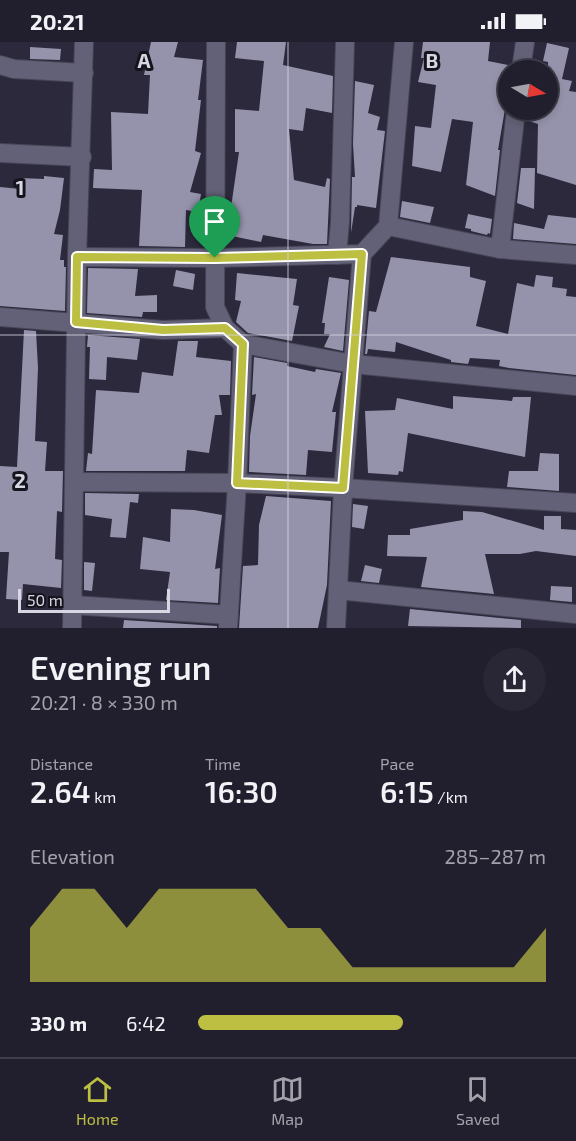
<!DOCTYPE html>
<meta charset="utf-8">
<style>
body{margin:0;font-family:"Exo 2",sans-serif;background:#292736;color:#f1f3f6;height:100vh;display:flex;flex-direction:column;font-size:22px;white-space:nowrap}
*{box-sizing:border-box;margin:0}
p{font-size:20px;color:#a2a2aa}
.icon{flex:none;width:33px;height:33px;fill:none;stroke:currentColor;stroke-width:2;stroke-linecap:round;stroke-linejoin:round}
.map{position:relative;height:586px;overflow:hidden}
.sheet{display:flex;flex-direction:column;background:#211f2e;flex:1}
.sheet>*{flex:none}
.needle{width:39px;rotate:100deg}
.tools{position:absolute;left:498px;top:18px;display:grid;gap:12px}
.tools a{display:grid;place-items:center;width:60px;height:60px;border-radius:50%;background:#211f2e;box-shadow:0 3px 9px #0003,0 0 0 2px #3e3d4a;font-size:30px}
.scale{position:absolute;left:18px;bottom:15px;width:152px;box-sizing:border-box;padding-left:6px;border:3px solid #d7d6e3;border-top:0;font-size:16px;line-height:21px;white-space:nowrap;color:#d7d6e3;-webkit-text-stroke:4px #15141c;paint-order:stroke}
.pin{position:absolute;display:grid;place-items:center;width:51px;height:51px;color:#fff;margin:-62px -26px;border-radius:50% 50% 50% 0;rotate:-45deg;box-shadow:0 0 6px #0007}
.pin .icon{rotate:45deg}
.round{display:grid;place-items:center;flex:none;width:63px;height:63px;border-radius:32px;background:#292736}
.summary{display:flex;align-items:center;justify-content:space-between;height:102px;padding:0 30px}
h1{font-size:33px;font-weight:600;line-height:45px}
.stats{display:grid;grid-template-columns:repeat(3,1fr);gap:9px;height:102px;padding:6px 30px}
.stats div{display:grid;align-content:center}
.stats b{font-size:30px;font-weight:600}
.stats small{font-size:16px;font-weight:400}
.stats p{font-size:16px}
.chart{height:168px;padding:12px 30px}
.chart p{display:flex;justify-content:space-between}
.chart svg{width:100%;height:108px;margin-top:6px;fill:#bdbf43;opacity:.7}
ul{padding:0 30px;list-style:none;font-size:20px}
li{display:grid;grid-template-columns:96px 72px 1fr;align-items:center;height:45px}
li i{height:15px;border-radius:8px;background:#bdbf43}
.status{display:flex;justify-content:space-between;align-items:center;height:42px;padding:0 30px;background:#211f2e;direction:ltr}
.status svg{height:16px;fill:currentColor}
.tabs{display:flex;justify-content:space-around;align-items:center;height:84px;border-top:2px solid #3e3d4a;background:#211f2e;font-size:16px;color:#a2a2aa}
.tabs a{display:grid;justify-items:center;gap:3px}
.tabs .active{color:#bdbf43}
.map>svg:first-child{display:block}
</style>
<div class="status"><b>20:21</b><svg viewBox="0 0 49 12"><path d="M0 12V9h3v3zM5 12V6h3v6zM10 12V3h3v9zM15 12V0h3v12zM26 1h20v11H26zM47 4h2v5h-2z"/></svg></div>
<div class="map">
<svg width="576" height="586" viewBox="0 0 576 586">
<rect width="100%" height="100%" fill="#2c293d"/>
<g fill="#9593ab">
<polygon points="151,0 178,0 174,15 203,18 198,58 201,58 195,109 201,111 190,150 201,152 198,170 186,168 185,205 139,204 142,148 93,146 94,127 112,128 111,70 148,72 150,33 144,33"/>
<polygon points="237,0 286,0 283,23 333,34 332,71 306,66 303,89 289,87 294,138 325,145 327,136 330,137 327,202 313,202 263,193 261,200 227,193 239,110 235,110 235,67 259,69 264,19 235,16"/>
<polygon points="423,0 490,0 488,19 508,23 508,57 505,67 498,108 500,108 495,154 466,143 473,80 452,77 441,130 412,124 415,84 431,86 436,43 418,40 424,16 421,16"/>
<polygon points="547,1 569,6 562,37 572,39 569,49 576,50 576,143 537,131 538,82 526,78 527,68 548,68 548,20 543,19"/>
<polygon points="30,5 61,7 60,18 30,17"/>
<polygon points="355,39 374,43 368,71 380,75 377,88 385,89 376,166 357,163 357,165 355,165 351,191 352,135 355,135 353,102"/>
<polygon points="521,126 535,126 534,167 517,161"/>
<polygon points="44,134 64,136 60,168 54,192 63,193 60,218 64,218 64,225 66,225 65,269 0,264 0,145 20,147 20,136 44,137"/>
<polygon points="402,159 434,165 430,181 400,175"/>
<polygon points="468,172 492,177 490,192 488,191 487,193 471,189 471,187 465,186"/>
<polygon points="548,173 576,176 576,202 513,197 514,181 544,187"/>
<polygon points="391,215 470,225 470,235 486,239 476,284 508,292 517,241 534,245 536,233 553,235 552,245 567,247 566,254 576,255 576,333 509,326 499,324 500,318 470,316 468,322 451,320 451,318 396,300 395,310 368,307 367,312 365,312 369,269 376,270"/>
<polygon points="88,226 138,227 135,254 157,253 157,270 143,270 142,275 87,271"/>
<polygon points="176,228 195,232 193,248 173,244"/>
<polygon points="237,231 297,237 293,263 299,264 292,299 248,291 236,280 241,259 235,258"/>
<polygon points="329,235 349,238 343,309 324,305 330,292 324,292 325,281 322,281"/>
<polygon points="24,288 36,289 38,326 35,399 47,400 45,429 63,429 62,470 57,469 55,517 62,518 61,546 23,542 22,558 6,557 9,510 0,510 0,424 17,425"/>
<polygon points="88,293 140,297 137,318 107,315 106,338 89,337 90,305 87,305"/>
<polygon points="178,299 198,299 196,315 231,319 230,353 219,353 222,373 215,373 209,411 187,408 185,429 86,429 88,411 92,412 96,348 139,351 142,330 173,334"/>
<polygon points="254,315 287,321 287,324 315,330 316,327 341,331 332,370 336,370 332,410 308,408 306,433 249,430 250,394 256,352 252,353"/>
<polygon points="453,354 512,359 513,355 531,355 525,415 408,391 403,430 399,429 398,433 368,431 365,369 395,368 397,356 453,367"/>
<polygon points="540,411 559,412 559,449 507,445 509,429 538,429"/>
<polygon points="85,451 139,452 138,461 130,460 126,496 110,495 112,477 85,473"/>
<polygon points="266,454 331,459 327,543 318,586 239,586 243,524 258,523 259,483"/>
<polygon points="353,462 368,464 364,487 352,485"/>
<polygon points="171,467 194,468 222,473 215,527 220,526 218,561 166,558 170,530 140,527 143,495 170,500"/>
<polygon points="463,469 482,470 544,488 544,474 561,474 561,487 576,488 576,514 536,509 520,512 485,512 494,552 421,545 427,515 387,514 388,493 410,493 410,487 463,478"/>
<polygon points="84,520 95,521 92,549 84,548"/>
<polygon points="365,523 382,527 379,541 361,539"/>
<polygon points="551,544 572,545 572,560 550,558"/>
<polygon points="410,567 521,578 521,586 408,584"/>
<polygon points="124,578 217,584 217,586 123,586"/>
</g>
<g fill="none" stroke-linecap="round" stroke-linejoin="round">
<defs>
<g id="minor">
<polyline points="216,0 215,265 225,286 243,302 353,322 576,344"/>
<polyline points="0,23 14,27 84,31"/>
<polyline points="521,28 525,0"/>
<polyline points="0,111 82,115"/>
<polyline points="388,184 500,207 576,213"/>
<polyline points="500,207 516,68"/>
<polyline points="337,213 340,180 345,0"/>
<polyline points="77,215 215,216 362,212 388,184 404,0"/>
<polyline points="0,275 163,288 225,286"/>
<polyline points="75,440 237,441 343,446 576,461"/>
<polyline points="338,548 576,572"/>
<polyline points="72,563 229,573"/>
<polyline points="72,586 77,215 84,0"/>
<polyline points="228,586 237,441 243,302"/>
<polyline points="336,586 343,446 362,212"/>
</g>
</defs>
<use href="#minor" stroke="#474556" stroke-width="20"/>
<use href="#minor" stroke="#636177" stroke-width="18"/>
</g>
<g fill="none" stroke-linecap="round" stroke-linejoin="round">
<defs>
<polygon id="route" points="362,212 343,446 237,441 243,302 225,286 163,288 76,280 77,215 215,216"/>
</defs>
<use href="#route" stroke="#fff" stroke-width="12"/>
<use href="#route" stroke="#bdbf43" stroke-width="8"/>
</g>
<path fill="none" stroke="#d7d6e3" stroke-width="1.5" stroke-opacity="0.55" d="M288,0V586M0,293H576"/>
<g font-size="20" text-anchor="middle" font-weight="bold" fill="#d7d6e3" stroke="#15141c" stroke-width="6" stroke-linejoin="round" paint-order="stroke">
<text x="144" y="26">A</text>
<text x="432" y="26">B</text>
<text x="20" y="153">1</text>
<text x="20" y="446">2</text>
</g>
</svg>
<div class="tools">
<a><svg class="needle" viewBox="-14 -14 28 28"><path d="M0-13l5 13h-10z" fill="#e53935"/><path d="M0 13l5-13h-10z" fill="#a2a2aa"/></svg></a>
</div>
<div class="scale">50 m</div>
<div class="pin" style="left:215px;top:216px;background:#1e9e55"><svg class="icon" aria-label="arrive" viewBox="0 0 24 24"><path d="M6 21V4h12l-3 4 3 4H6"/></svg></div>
</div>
<section class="sheet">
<div class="summary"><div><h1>Evening run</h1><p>20:21 · 8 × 330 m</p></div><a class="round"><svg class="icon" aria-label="share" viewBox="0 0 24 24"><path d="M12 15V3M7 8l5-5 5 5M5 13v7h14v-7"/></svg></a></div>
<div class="stats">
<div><p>Distance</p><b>2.64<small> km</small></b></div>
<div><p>Time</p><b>16:30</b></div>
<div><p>Pace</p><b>6:15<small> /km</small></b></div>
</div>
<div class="chart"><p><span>Elevation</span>285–287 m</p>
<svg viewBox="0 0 160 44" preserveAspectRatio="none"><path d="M0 44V22L10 6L20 6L30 22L40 6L50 6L60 6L70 6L80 22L90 22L100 38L110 38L120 38L130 38L140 38L150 38L160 22V44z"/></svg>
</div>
<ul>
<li><b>330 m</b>6:42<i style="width:59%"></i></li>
</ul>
</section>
<nav class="tabs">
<a class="active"><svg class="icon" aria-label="home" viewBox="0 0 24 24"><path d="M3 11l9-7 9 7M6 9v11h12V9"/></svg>Home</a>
<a><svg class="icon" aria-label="map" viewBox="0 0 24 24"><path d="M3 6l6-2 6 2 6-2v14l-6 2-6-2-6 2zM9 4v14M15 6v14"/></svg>Map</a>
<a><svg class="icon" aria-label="saved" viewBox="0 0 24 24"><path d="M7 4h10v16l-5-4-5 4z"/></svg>Saved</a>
</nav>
